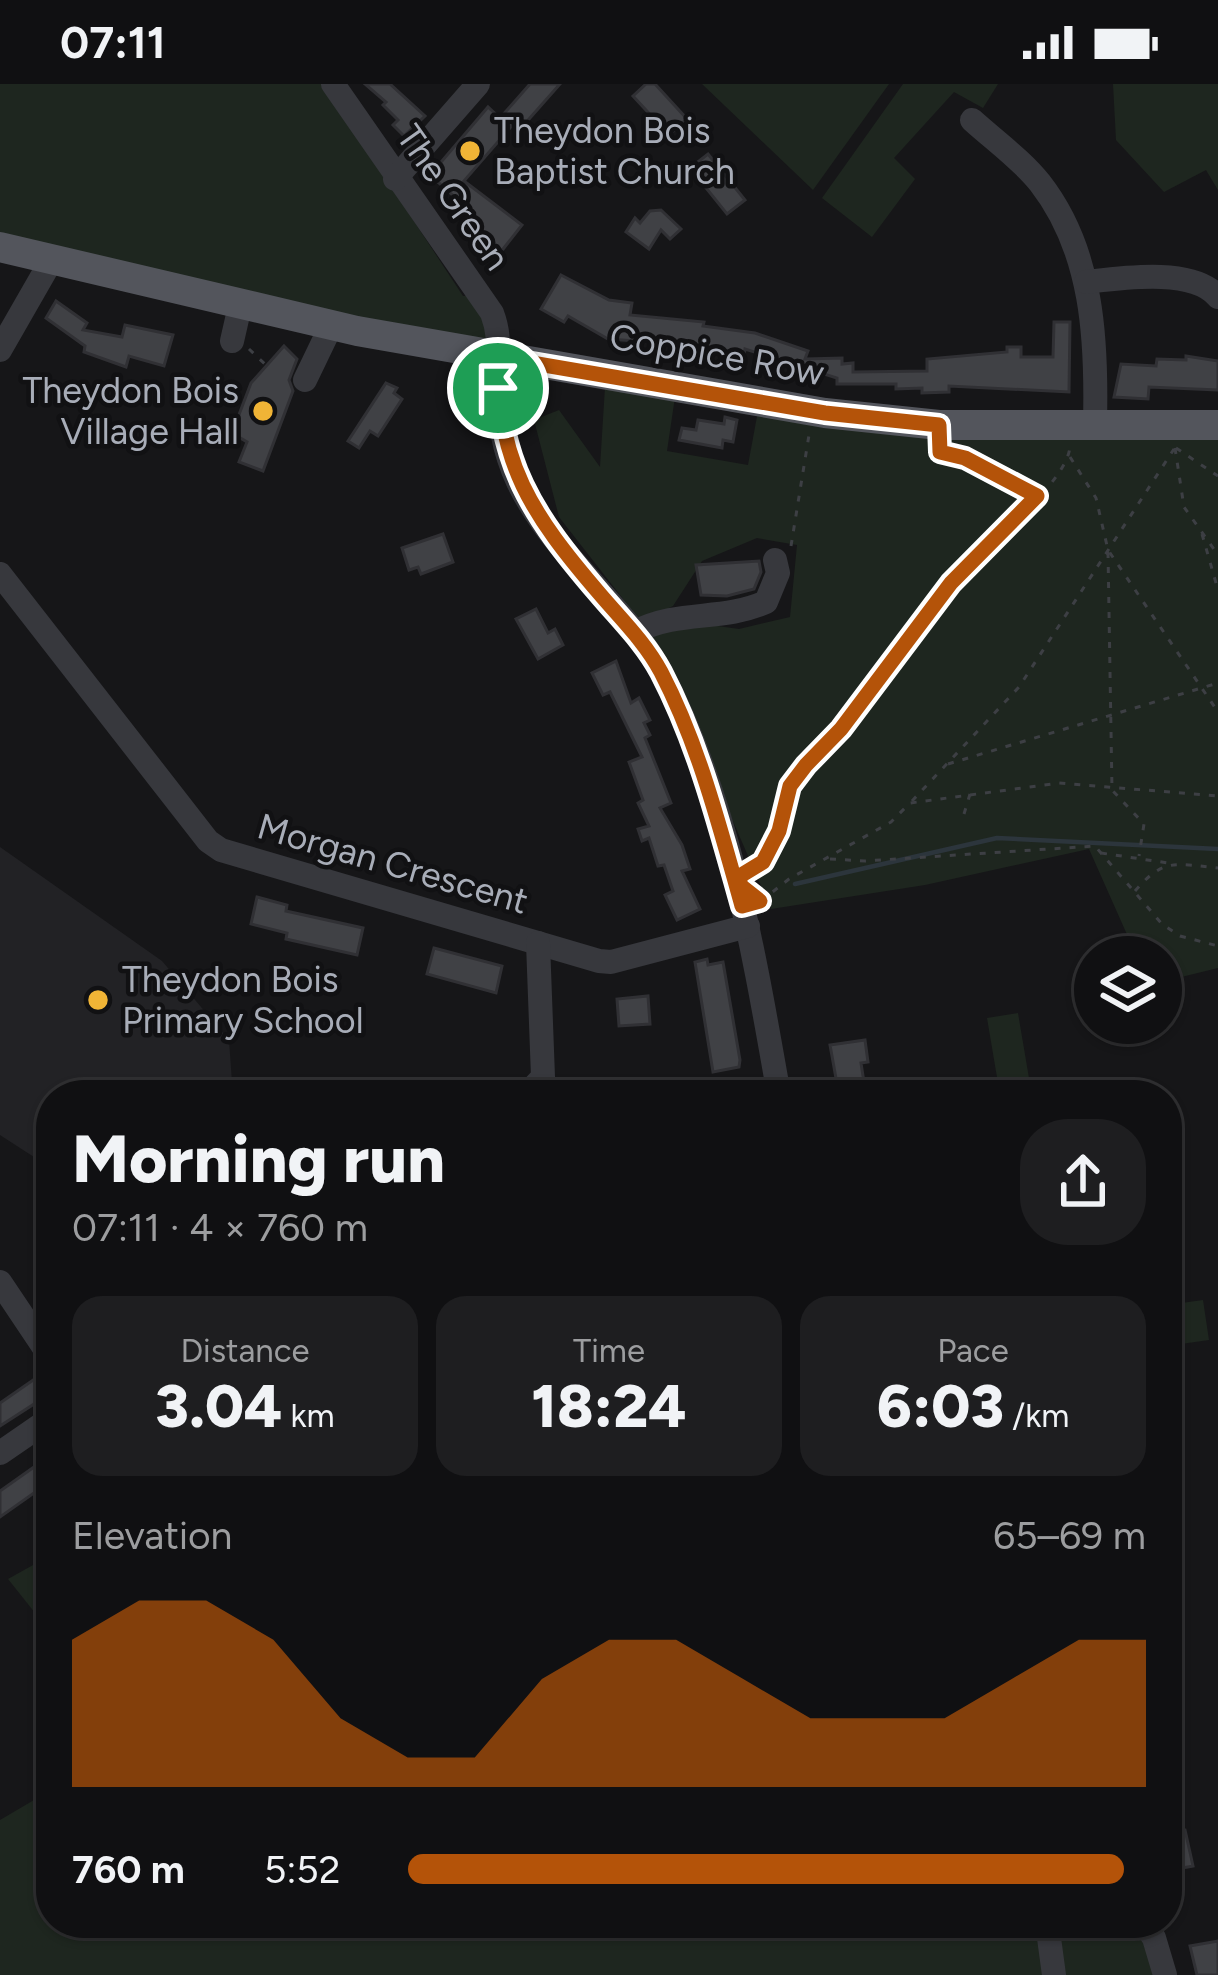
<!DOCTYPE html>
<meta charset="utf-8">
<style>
body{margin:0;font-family:Figtree,sans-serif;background:#1e1e20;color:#f1f3f6;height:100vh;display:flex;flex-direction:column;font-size:45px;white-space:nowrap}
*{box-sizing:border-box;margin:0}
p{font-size:39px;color:#9c9d9f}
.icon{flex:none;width:66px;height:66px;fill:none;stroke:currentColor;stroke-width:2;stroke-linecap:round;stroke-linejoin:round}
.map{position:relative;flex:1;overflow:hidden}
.drawer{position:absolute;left:36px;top:996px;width:1146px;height:858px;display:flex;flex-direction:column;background:#101012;border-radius:48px;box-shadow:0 3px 9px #0004,0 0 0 3px #303032}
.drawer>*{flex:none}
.buttons{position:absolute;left:1074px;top:852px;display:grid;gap:24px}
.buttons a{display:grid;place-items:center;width:108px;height:108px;border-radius:50%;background:#101012;box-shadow:0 3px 9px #0004,0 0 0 3px #303032;font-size:60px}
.pin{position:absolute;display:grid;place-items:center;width:102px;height:102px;color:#fff;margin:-51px;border:6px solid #fff;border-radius:50%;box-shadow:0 3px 12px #0007}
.round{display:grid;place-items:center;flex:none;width:126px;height:126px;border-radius:48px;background:#1e1e20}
.summary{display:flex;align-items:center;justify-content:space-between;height:204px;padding:0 36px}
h1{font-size:66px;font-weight:800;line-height:90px}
.metrics{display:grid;grid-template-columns:repeat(3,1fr);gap:18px;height:204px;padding:12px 36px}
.metrics div{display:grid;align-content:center;border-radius:30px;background:#1e1e20;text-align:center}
.metrics b{font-size:60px;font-weight:800}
.metrics small{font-size:33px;font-weight:400}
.metrics p{font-size:33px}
.chart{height:336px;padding:24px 36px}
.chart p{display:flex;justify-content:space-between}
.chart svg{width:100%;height:216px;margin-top:12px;fill:#b45309;opacity:.7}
ul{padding:0 36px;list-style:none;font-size:39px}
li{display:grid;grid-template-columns:192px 144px 1fr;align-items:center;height:90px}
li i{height:30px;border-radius:15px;background:#b45309}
.status{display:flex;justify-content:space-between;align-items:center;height:84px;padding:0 60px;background:#101012;direction:ltr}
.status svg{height:33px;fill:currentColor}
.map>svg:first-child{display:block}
</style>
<div class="status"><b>07:11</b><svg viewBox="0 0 49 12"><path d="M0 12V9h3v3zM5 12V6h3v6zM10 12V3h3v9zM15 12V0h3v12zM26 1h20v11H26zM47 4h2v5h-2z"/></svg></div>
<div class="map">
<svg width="1218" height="1891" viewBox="0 0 1218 1891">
<rect width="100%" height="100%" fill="#161618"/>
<polygon fill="#222225" points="0,763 162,877 229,956 232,998 215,1011 51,1011 51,1084 0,1051"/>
<g fill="#1e261f">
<polygon points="0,0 324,0 463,212 469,212 489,238 486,261 0,155"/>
<polygon points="702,0 889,0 813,106"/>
<polygon points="903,0 998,0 983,24 954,8 894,74 915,95 872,153 822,114"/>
<polygon points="1113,0 1218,0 1218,106 1206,86 1164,108 1116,56"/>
<polygon points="605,303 675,313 667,367 748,381 758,327 1218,353 1218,884 1161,898 1161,873 1137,873 1089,765 925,801 771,825 650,546 682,537 739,545 790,533 797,461 757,454 702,477 673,522 641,538 559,433 534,336 559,326 600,383"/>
<polygon points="1018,929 1031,1006 1000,1011 987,934"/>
<polygon points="1203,1216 1209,1256 1167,1262 1167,1221"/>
<polygon points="51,1471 51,1549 8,1495"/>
<polygon points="51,1706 51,1839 1134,1839 1146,1857 1156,1891 0,1891 0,1736"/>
</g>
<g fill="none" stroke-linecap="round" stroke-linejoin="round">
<polyline stroke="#2c353c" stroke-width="4.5" points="795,800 997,754 1218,765"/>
</g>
<g fill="#404145" stroke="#303034" stroke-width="3">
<polygon points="365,0 390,0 425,32 404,52 393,41 398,36 383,21 386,18"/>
<polygon points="530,0 560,0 522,43 516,37 464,97 522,141 500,169 488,159 491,155 452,123 458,116 430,91 488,23 500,34"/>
<polygon points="646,0 655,0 687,35 669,51 633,12"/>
<polygon points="708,70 745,116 727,130 690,84"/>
<polygon points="661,126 681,145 670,155 661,146 649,165 626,148 635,134 640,139 650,127"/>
<polygon points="561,191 609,216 632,219 630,231 704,238 703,242 755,249 808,267 805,275 842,274 842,280 853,279 853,288 927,287 927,275 1007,268 1007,263 1021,263 1021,273 1053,273 1054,238 1070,238 1069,308 949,302 949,308 922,309 922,304 896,305 896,300 837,300 837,294 745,265 744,271 706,262 608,255 568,232 564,238 541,225"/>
<polygon points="56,217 87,239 83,246 122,253 125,241 173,251 164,282 129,272 126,283 84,268 85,262 46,234"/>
<polygon points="284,262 297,275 289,296 293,307 263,387 239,378 247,358 232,349 251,299"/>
<polygon points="1186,272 1218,277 1218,306 1149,303 1148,315 1114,313 1121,280 1156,282 1157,275 1186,276"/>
<polygon points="386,299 397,304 394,309 402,315 378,352 370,347 359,364 348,357"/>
<polygon points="725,333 737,336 733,358 723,356 722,364 679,356 682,344 696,346 698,336 724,340"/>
<polygon points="443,450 453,478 421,490 418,483 409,486 402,464"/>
<polygon points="759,477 761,488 754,505 727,512 701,511 696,481"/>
<polygon points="536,525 548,549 555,545 563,561 538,575 516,535"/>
<polygon points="616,577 631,619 639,614 650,636 644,639 650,651 645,654 671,719 660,724 682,761 690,785 682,787 700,825 677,836 665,811 673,807 664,781 658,782 649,754 642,757 638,745 649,742 638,719 643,716 629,678 642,673 610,608 603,611 592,589"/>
<polygon points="257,813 287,821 286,827 363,844 357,871 286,855 287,849 251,840"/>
<polygon points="434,864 502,882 496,909 427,890"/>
<polygon points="707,875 708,881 723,878 740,976 739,983 713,988 695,878"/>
<polygon points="648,912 650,940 619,942 617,915"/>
<polygon points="865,956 868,978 861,979 866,1011 839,1011 830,961"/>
<polygon points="36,1294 48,1311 0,1342 0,1319"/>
<polygon points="51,1371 51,1397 0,1433 0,1407"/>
<polygon points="1179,1744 1185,1746 1193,1782 1167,1787 1167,1745"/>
<polygon points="1218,1857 1218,1891 1197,1891 1190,1862"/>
</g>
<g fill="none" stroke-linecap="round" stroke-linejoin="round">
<g stroke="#3d3f44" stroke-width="3" stroke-dasharray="6 9" stroke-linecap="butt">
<polyline points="249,265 268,283"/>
<polyline points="939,361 940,368 965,374 1037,412"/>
<polyline points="1175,364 1184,423 1218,471"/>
<polyline points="1176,364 1218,392"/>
<polyline points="1070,373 1096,414 1108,466 1218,628"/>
<polyline points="1202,450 1218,506"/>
<polyline points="791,462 809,351"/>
<polyline points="1108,468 1112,706 1144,740 1139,772"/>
<polyline points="948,680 1218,599"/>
<polyline points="912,717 1019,603 1174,365"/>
<polyline points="964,730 970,710"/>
<polyline points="1101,769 1168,779"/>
<polyline points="830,775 865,777 1095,762 1162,840 1180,852 1218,862"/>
<path d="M753,784C782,766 778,731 790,703C800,680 823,665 839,647C878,603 910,546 950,500C977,469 1068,400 1070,362"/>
<path d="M1135,807C1164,773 1176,780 1218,784"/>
<polyline points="761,817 789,795 891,738 910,719 1059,699 1218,712"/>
</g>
<g stroke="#37383d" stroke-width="24">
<path d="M333,0L492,229C501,253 497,266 497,291C497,326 503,366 518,398C553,471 623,518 661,588C729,717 754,869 779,1011"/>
<path d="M972,36C994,56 1022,76 1040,99C1093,167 1097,256 1095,338"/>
<polyline points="395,95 478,0"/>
<path d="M1086,198C1121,194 1194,183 1218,213"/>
<polyline points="232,257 240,222"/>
<polyline points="0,266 51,177"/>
<polyline points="305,296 331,242"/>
<polyline points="0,490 208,757 221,766 599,877 611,878 748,842"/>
<path d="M635,548C681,525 720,538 766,518L778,489L775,476"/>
<polyline points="526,1011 543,993 538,859"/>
<polyline points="0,1198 51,1274"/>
<polyline points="0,1369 51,1334"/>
<polyline points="1047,1839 1054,1891"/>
<polyline points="1144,1839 1154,1854 1165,1891"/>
</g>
<polyline stroke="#53555c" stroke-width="30" points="0,163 357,247 825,329 939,341 1218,341"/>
</g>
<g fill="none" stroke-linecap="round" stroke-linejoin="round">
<defs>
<path id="route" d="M497,273L825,329L939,341L940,368L965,374L1037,412L951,499L841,645L806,681L790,702L779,747L763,778L740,792V801L760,817L742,822C720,744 699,661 661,588C645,558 621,535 599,509C532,431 497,379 497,273Z"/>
</defs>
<use href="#route" stroke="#fff" stroke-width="24"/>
<use href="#route" stroke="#b45309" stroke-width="15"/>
</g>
<g fill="#f0b436" stroke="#111113" stroke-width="4.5">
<circle cx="470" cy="67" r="12"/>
<circle cx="263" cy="327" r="12"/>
<circle cx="98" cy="916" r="12"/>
</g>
<g text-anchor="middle" stroke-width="9" stroke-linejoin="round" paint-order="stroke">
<g font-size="36" fill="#a8adb8" stroke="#111113" text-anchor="start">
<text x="494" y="59">Theydon Bois<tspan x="494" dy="41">Baptist Church</tspan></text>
<text x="239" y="319" text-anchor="end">Theydon Bois<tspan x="239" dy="41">Village Hall</tspan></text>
<text x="122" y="908">Theydon Bois<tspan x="122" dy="41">Primary School</tspan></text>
</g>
<g font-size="36" fill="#a8adb8" stroke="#111113">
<text transform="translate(454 113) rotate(55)" y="13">The Green</text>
<text transform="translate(717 270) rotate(10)" y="13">Coppice Row</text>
<text transform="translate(393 779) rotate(16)" y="13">Morgan Crescent</text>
</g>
</g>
</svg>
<div class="buttons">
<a><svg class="icon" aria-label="layers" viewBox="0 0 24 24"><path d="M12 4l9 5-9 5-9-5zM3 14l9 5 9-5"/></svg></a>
</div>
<div class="pin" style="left:498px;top:304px;background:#1e9e55"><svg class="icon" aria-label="arrive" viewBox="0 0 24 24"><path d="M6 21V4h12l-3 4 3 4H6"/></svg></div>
<section class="drawer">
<div class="summary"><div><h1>Morning run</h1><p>07:11 · 4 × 760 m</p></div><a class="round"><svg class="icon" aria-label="share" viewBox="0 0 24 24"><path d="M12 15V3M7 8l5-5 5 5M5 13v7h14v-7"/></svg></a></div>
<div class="metrics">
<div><p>Distance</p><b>3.04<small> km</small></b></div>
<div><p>Time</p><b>18:24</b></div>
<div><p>Pace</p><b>6:03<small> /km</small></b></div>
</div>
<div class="chart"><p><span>Elevation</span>65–69 m</p>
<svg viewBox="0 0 160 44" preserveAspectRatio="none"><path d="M0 44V14L10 6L20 6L30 14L40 30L50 38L60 38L70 22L80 14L90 14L100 22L110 30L120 30L130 30L140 22L150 14L160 14V44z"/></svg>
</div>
<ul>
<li><b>760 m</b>5:52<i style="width:97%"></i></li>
</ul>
</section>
</div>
